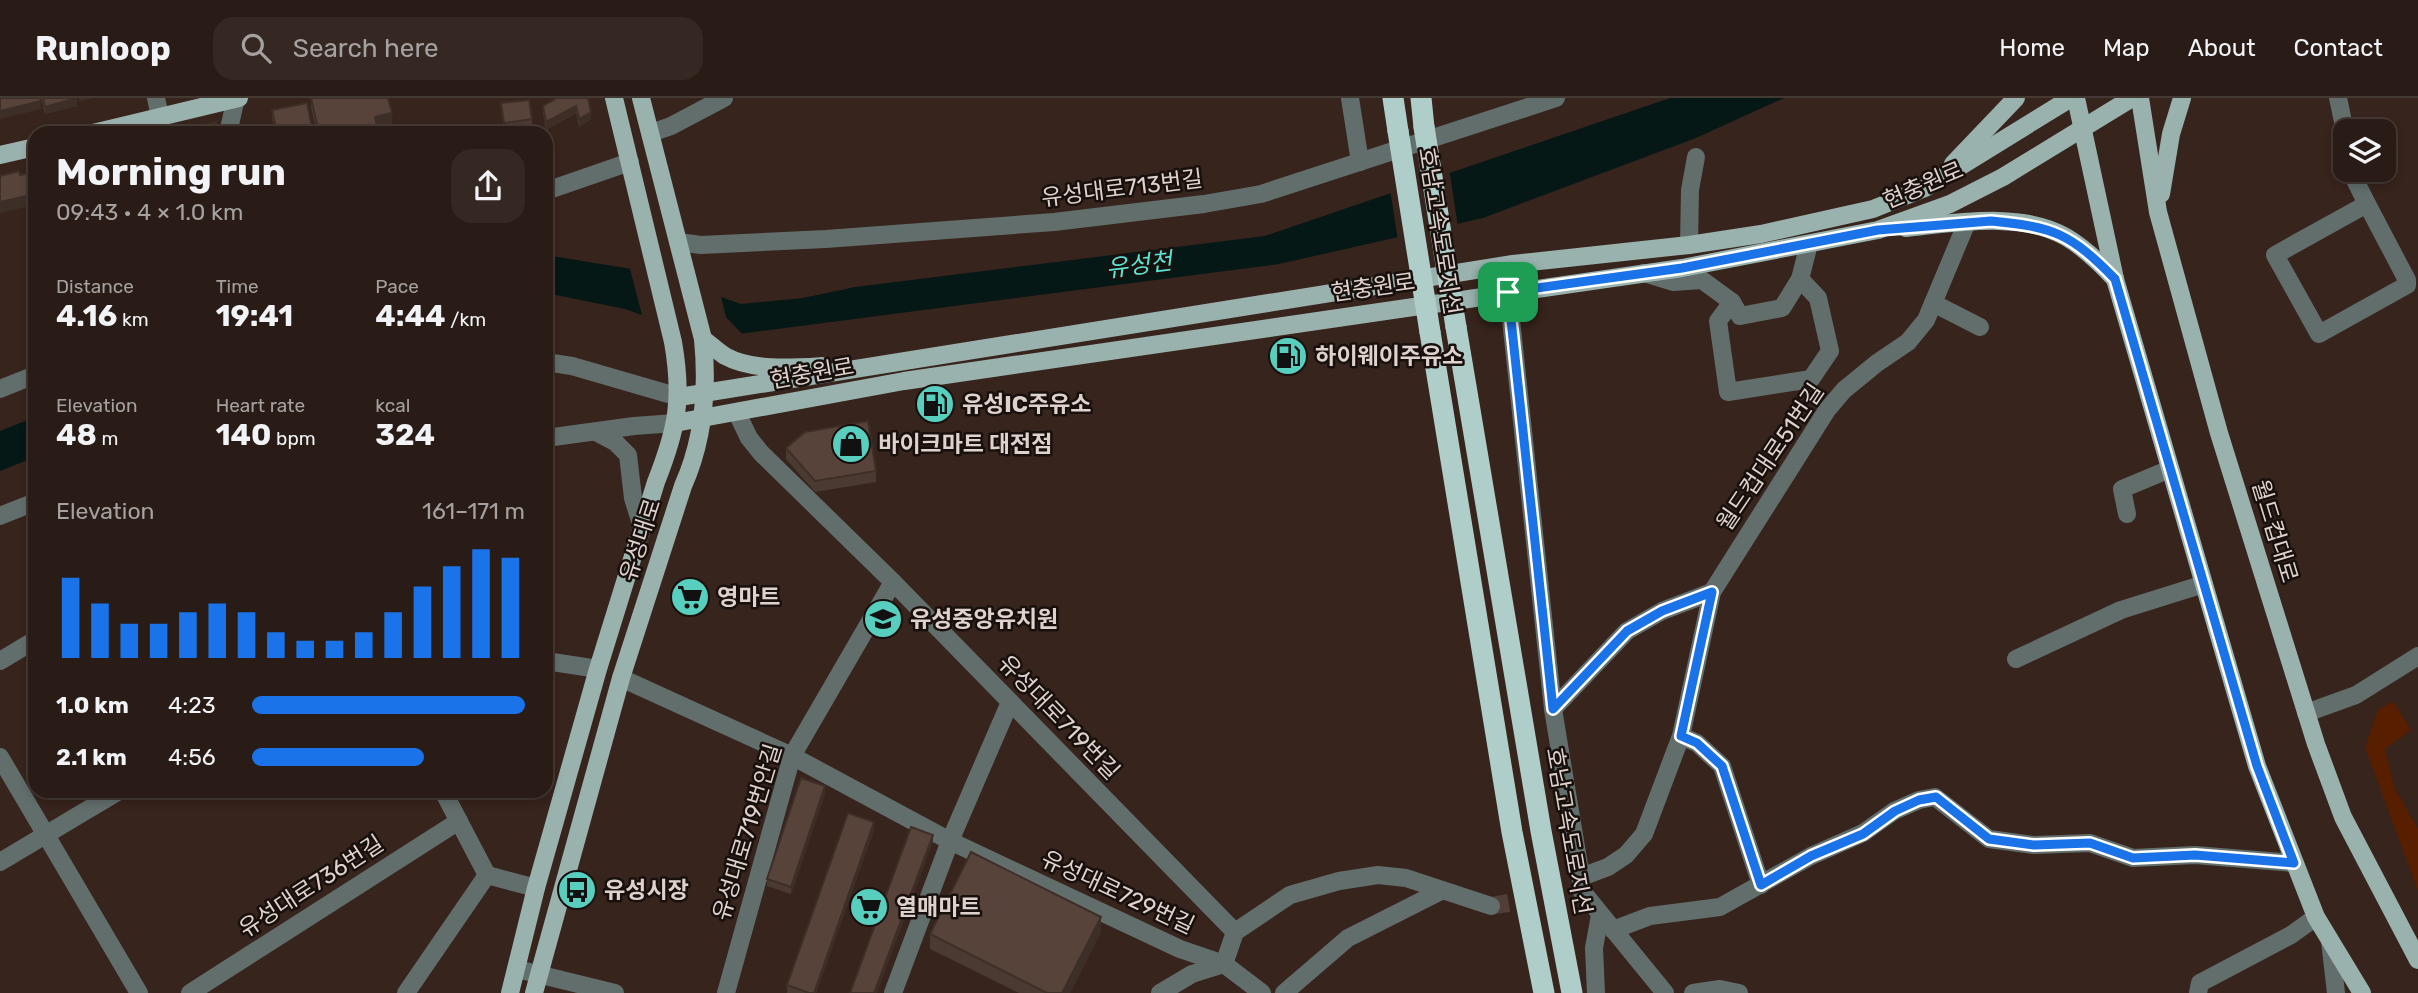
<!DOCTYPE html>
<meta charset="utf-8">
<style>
body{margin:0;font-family:Rubik,"Noto Sans KR",sans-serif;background:#352822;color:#f1f3f6;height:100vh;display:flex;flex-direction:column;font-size:26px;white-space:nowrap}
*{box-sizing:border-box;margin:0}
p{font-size:23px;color:#a5a1a0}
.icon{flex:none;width:38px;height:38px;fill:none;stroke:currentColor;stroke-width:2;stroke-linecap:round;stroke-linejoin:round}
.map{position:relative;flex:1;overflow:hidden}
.sheet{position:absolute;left:28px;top:28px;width:525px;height:672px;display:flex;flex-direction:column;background:#291b15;border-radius:21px;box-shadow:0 4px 10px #0003,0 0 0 2px #453934}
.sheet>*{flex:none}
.buttons{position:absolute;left:2333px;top:21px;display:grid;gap:14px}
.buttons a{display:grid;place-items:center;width:63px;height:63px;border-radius:14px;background:#291b15;box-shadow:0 4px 10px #0003,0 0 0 2px #453934;font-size:35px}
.pin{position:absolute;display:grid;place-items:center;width:60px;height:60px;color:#fff;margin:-30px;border-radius:14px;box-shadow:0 4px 10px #0006}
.round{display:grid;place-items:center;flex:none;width:74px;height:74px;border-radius:21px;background:#352822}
.overview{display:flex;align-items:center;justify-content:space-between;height:119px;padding:0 28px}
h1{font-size:38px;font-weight:700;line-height:52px}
.metrics{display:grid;grid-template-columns:repeat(3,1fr);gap:10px;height:119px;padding:7px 28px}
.metrics div{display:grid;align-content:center}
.metrics b{font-size:30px;font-weight:700}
.metrics small{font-size:19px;font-weight:400}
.metrics p{font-size:19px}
.chart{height:196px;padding:14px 28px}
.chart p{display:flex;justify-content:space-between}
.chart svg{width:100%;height:126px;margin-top:7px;stroke:#1a73e8;stroke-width:6}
ul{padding:0 28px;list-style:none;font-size:23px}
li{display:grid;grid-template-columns:112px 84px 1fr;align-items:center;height:52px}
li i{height:18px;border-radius:9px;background:#1a73e8}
header{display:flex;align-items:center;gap:42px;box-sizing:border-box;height:98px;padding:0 35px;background:#291b15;border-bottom:2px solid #453934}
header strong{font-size:33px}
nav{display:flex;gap:38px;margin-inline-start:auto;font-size:24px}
.search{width:490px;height:63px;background:#352822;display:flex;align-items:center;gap:18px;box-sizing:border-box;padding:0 24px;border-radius:21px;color:#a5a1a0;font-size:26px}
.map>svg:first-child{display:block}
</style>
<header>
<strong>Runloop</strong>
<div class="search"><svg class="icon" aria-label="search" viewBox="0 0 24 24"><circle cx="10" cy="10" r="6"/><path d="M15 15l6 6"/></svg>Search here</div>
<nav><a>Home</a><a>Map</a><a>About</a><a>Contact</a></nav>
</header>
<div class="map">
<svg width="2418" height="895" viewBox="0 0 2418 895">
<rect width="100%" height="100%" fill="#37241c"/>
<polygon fill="#581e00" points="2393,603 2411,632 2385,651 2395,691 2418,731 2418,793 2365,649 2378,612"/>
<g fill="#061816">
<polygon points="1670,0 1784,0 1696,40 1483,120 1279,166 738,236 673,228 625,211 546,195 546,157 650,174 741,206 803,200 855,189 1265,138"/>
<polygon points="35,319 35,359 0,373 0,333"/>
</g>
<g fill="#37241c">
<polygon points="1449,70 1458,129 1398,143 1390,91"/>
<polygon points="629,167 651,171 720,195 726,219 745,239 672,232 643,221"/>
</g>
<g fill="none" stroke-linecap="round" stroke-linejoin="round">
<polyline stroke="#503e37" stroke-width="18" stroke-dasharray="18 9" stroke-linecap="butt" points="1491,808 1568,794"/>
<g stroke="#626e6c" stroke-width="18">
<polyline points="156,0 160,19"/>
<polyline points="1350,0 1360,64"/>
<polyline points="2338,0 2345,33"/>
<polyline points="228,35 236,0"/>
<polyline points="651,35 671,28 724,0"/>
<polyline points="2350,72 2367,106"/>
<polyline points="546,93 630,64"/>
<polygon points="2367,106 2407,182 2407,187 2319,236 2275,157"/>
<polyline points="678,144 701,147 826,141 1054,124 1204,106 1261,96 1556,0"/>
<polyline points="1689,147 1690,92 1696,59"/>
<polyline points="1644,175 1673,184 1702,182 1732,204 1718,223 1728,294 1811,281 1830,253 1818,200 1800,181 1809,146"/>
<polyline points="1508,194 1553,611 1581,779 1581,792 1665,895"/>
<polyline points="1732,204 1740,218 1782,210 1800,181"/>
<polyline points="1933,205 1980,229"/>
<polyline points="546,264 572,268 679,299"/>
<polyline points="0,291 35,277"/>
<polyline points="737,315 749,340 761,355 893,484 1235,834"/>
<polyline points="596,334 615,344 628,357 633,400 642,429"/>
<polyline points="546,340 634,328 675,325"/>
<polyline points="2127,416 2122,391 2170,371"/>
<polyline points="0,418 35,404"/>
<polyline points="2016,561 2121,512 2204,486"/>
<polyline points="0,563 35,542"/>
<polyline points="546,563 598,571"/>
<polyline points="621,580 792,658 950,743 1180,851 1224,866 1262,895"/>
<polyline points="1553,611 1627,533 1662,513 1712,494"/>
<polyline points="2306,615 2356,597 2418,558"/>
<polyline points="1681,638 1697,645 1722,668 1761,787"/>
<polyline points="0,659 139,895"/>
<polyline points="443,693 487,777"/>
<polyline points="0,764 119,693"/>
<polyline points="487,777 536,790"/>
<polyline points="1581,779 1608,769 1626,757 1644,736 1681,638 1712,494 1827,312 1844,292 1877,265 1908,244 1926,222 1967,124"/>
<polyline points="1613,832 1650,818 1720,809 1811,758 1863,735 1894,713 1919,702 1935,699 1989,741 2034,747 2090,745 2133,760 2195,757 2294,765"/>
<polyline points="2330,843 2336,895"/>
<polyline points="517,871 615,895"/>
<polyline points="190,895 459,723"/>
<polyline points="406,895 487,777"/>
<polyline points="726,895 792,658 893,484"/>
<polyline points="893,895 950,743 1010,604"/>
<polyline points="1160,895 1192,876 1224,866 1235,834 1290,797 1339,783 1378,777 1406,780 1491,808"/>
<polyline points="1284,895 1348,840 1441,793"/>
<polyline points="1596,895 1594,850 1600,817"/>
<polyline points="1693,895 1720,891 1739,895"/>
<polyline points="2198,895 2200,885 2291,837 2316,819"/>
</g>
<g stroke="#9ab2ae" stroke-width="18">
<polyline points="2076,0 2115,181 2257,668 2316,819 2362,895"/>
<polyline points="2140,0 2158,114 2219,335 2316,646 2343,719 2418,862"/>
<polyline points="93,35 239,0"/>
<polyline points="0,57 35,49"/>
<polyline points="1953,66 2016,0"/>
<polyline points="2161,96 2171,36 2182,0"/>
<path d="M1906,130C1955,125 2021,113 2066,139C2085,150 2100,165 2115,181"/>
<path d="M703,241C710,246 717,253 725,258C752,273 792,270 822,268"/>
<polyline points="679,299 1513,166 1689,147 1761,136 1873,111 1925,90 2071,0"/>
<polyline points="675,325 904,283 1682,170 1878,132 1950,106 2003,79 2132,0"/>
<path d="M510,895L536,790L598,571L656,384C677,331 683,301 673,244L614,0"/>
<path d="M534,895L621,580L683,388C704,341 708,292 703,241L641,0"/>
</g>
<g stroke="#b0cec9" stroke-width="21">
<polyline points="1393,0 1398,33"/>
<polyline points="1421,0 1424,29"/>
<polyline points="1456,229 1541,733 1572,895"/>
<polyline points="1430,234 1512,734 1544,895"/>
</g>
<g stroke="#b0cec9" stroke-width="21">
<polyline points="1424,29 1456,229"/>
<polyline points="1398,33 1430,234"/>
</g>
</g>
<g fill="#4b3a31">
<polygon points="41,0 77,0 77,8 45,16"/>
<polygon points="311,0 392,26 377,29 377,35 317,35 311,10"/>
<polygon points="557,0 591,14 591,21 579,29 576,15 546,32 543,15 543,8"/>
<polygon points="501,5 532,21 532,28 537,35 518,35 518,30 504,32"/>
<polygon points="272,12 313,35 275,35 272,19"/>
<polygon points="786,350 876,373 876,384 815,394 786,361"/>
<polygon points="825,696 791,796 767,788 767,781"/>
<polygon points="874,732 816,895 787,895 787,887"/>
<polygon points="1101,834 1070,895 1019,895 930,851 930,836"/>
</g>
<g fill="#3d2f28">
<polygon points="77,0 77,8 45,16 45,9"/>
<polygon points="79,0 94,0 79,4"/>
<polygon points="41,3 41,11 0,21 0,13"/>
<polygon points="576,8 576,15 546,32 546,24"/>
<polygon points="591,14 591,21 579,29 579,21"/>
<polygon points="392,15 392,26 377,29 377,35 348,35 375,19"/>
<polygon points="35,96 35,107 0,115 0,104"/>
<polygon points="825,688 825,696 791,796 791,789"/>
<polygon points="874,724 874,732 816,895 814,895"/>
<polygon points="933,737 933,744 877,895 874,895"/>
<polygon points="1101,819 1101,834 1070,895 1062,895"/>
</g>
<g fill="#574339" stroke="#3d2f28" stroke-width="2">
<polygon points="0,0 40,0 41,3 0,13"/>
<polygon points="43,0 77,0 45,9"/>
<polygon points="311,0 388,0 392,15 375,19 377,28 348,35 319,35"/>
<polygon points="557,0 588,0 591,14 579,21 576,8 546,24 543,8"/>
<polygon points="529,2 532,21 504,25 501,5"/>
<polygon points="307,5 313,35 277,35 272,12"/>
<polygon points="216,24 213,35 171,35"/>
<polygon points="535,27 537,35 519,35 518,30"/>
<polygon points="509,30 511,35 496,35"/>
<polygon points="19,73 20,77 35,74 35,96 0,104 0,78"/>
<polygon points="868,323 876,373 815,383 786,350 805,334"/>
<polygon points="801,680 825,688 791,789 767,781"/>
<polygon points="848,715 874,724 814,895 809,895 787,887"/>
<polygon points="911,729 933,737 874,895 850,895"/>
<polygon points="971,754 1101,819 1062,895 1047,895 930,836"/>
</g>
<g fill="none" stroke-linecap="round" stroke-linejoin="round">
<defs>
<path id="route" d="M1991,123C2054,129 2070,135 2115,181L2257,668L2294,765L2195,757L2133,760L2090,745L2034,747L1989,741L1936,699L1919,702L1895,713L1863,736L1811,758L1761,787L1722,668L1697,645L1681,638L1712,494L1662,513L1627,533L1553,611L1508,194L1682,170L1878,132Z"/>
</defs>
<use href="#route" stroke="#fff" stroke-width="14"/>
<use href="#route" stroke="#1a73e8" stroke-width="9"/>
</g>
<defs>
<symbol id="fuel-disc" viewBox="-11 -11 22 22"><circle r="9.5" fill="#58cebf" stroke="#18100c"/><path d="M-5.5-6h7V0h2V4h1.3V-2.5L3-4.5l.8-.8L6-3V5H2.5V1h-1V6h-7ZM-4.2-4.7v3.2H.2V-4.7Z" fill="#111"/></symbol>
<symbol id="shop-disc" viewBox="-11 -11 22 22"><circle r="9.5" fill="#58cebf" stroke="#18100c"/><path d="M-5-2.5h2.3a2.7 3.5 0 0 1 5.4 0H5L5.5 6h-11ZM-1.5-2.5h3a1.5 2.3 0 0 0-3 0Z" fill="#111"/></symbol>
<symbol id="supermarket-disc" viewBox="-11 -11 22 22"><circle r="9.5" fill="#58cebf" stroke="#18100c"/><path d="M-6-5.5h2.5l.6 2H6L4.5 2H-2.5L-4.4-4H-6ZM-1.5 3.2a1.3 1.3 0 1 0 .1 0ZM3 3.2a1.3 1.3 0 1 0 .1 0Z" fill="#111"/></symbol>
<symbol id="school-disc" viewBox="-11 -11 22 22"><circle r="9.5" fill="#58cebf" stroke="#18100c"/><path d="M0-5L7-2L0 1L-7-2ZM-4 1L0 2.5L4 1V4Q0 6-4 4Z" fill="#111"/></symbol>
<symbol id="bus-disc" viewBox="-11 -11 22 22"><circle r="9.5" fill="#58cebf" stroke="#18100c"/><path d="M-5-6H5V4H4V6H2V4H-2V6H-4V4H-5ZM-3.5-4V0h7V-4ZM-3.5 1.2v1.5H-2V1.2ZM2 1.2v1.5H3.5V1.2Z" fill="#111"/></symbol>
</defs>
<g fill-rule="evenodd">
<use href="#fuel-disc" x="1266" y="236" width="44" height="44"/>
<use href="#fuel-disc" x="913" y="284" width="44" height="44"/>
<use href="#shop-disc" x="829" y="324" width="44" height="44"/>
<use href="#supermarket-disc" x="668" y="477" width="44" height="44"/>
<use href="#school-disc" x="861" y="499" width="44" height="44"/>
<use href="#bus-disc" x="555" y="770" width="44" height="44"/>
<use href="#supermarket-disc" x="847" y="787" width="44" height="44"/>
</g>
<g text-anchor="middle" stroke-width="5" stroke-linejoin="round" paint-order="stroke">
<g font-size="23" fill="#dfd2cd" stroke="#18100c">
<text transform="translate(1923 87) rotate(-23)" y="8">현충원로</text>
<text transform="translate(1122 90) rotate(-7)" y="8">유성대로713번길</text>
<text transform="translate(1440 133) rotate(81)" y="8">호남고속도로지선</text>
<text transform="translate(1373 189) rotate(-8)" y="8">현충원로</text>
<text transform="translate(812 275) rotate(-10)" y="8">현충원로</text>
<text transform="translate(1770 359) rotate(-56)" y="8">월드컵대로51번길</text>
<text transform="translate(2275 433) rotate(73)" y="8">월드컵대로</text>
<text transform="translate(640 442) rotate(-72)" y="8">유성대로</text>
<text transform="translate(1059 619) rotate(46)" y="8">유성대로719번길</text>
<text transform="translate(1569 733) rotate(80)" y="8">호남고속도로지선</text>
<text transform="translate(747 734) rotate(-73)" y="8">유성대로719번안길</text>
<text transform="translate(311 788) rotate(-33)" y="8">유성대로736번길</text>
<text transform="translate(1118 794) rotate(25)" y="8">유성대로729번길</text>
</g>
<g font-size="23" font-weight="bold" fill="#dfd2cd" stroke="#18100c" text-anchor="start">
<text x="1315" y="266">하이웨이주유소</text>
<text x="962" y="314">유성IC주유소</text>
<text x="878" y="354">바이크마트 대전점</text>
<text x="717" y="507">영마트</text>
<text x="910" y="529">유성중앙유치원</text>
<text x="604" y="800">유성시장</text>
<text x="896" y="817">열매마트</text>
</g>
<g font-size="24" font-style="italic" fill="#59e5d4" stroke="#18100c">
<text transform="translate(1139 167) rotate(-7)" y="8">유성천</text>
</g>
</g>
</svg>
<div class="buttons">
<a><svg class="icon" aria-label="layers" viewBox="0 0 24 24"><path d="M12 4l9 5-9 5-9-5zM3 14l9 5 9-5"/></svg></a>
</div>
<div class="pin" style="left:1508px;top:194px;background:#1e9e55"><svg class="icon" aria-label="arrive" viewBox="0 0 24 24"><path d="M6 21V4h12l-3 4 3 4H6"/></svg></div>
<section class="sheet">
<div class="overview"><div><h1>Morning run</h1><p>09:43 · 4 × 1.0 km</p></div><a class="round"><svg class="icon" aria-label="share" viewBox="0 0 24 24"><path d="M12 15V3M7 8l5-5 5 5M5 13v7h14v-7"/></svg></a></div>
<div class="metrics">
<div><p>Distance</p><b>4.16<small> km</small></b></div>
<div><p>Time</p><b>19:41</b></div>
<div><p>Pace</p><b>4:44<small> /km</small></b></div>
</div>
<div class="metrics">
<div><p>Elevation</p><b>48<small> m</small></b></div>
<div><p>Heart rate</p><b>140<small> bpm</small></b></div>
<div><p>kcal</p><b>324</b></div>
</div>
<div class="chart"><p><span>Elevation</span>161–171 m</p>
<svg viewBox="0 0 160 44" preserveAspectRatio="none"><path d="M5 44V16M15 44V25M25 44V32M35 44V32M45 44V28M55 44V25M65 44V28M75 44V35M85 44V38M95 44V38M105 44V35M115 44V28M125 44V19M135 44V12M145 44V6M155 44V9"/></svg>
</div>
<ul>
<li><b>1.0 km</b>4:23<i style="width:100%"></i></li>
<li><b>2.1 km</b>4:56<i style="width:63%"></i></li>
</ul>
</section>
</div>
